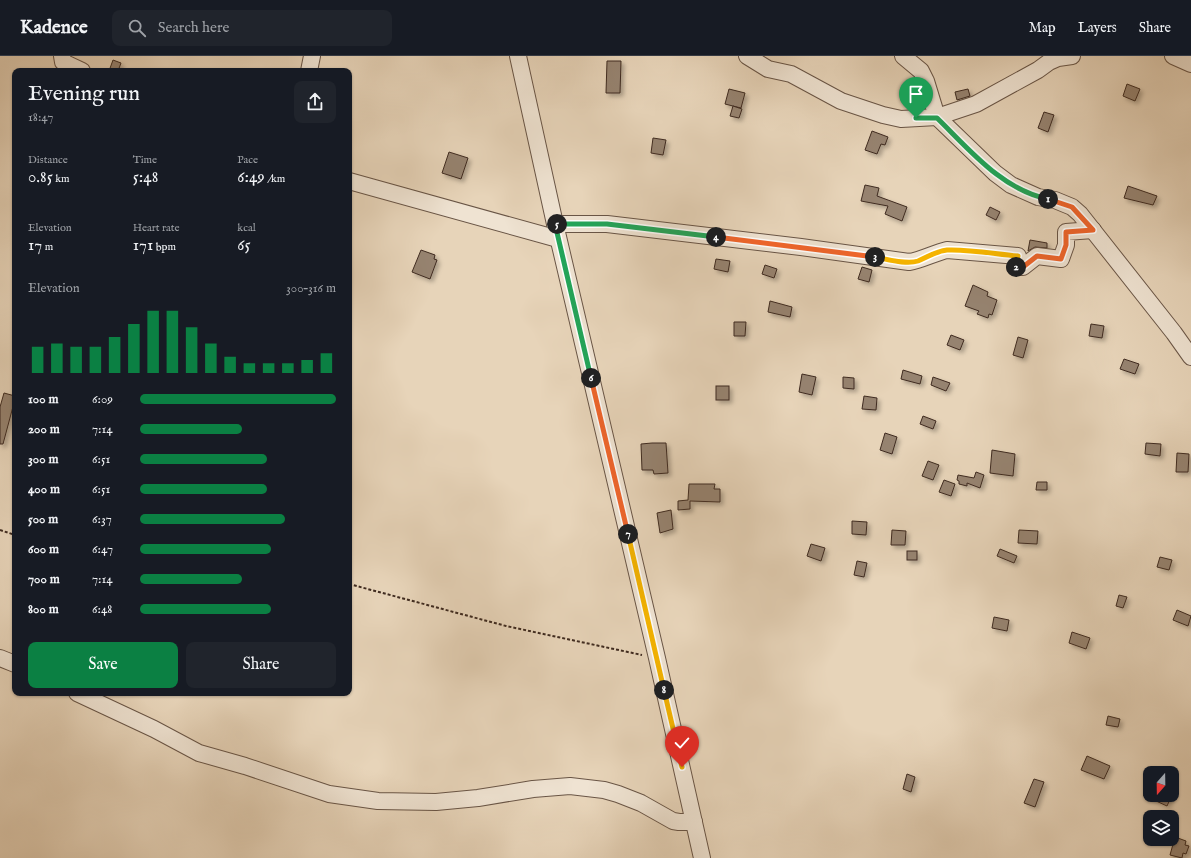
<!DOCTYPE html>
<meta charset="utf-8">
<style>
body{margin:0;font-family:"IM FELL English",serif;background:#20242c;color:#f1f3f6;height:100vh;display:flex;flex-direction:column;font-size:15px;white-space:nowrap}
*{box-sizing:border-box;margin:0}
p{font-size:13px;color:#9ea1a6}
.icon{flex:none;width:22px;height:22px;fill:none;stroke:currentColor;stroke-width:2;stroke-linecap:round;stroke-linejoin:round}
.map{position:relative;flex:1;overflow:hidden}
.side{position:absolute;left:12px;top:12px;width:340px;height:628px;display:flex;flex-direction:column;background:#171b24;border-radius:8px;box-shadow:0 1px 3px #0004}
.side>*{flex:none}
.needle{width:26px;rotate:200deg}
.fabs{position:absolute;left:1143px;top:710px;display:grid;gap:8px}
.fabs a{display:grid;place-items:center;width:36px;height:36px;border-radius:8px;background:#171b24;box-shadow:0 1px 3px #0004;font-size:20px}
.pin{position:absolute;display:grid;place-items:center;width:34px;height:34px;color:#fff;margin:-41px -17px;border-radius:50% 50% 50% 0;rotate:-45deg;box-shadow:0 0 4px #0007}
.pin .icon{rotate:45deg}
.km{position:absolute;width:20px;height:20px;margin:-10px;border-radius:50%;background:#222;color:#fff;font-size:11px;line-height:20px;text-align:center}
.round{display:grid;place-items:center;flex:none;width:42px;height:42px;border-radius:8px;background:#20242c}
.headline{display:flex;align-items:center;justify-content:space-between;height:68px;padding:0 16px}
h1{font-size:22px;font-weight:600;line-height:30px}
.figures{display:grid;grid-template-columns:repeat(3,1fr);gap:6px;height:68px;padding:4px 16px}
.figures div{display:grid;align-content:center}
.figures b{font-size:17px;font-weight:600}
.figures small{font-size:11px;font-weight:400}
.figures p{font-size:11px}
.chart{height:112px;padding:8px 16px}
.chart p{display:flex;justify-content:space-between}
.chart svg{width:100%;height:72px;margin-top:4px;stroke:#0b8043;stroke-width:6}
.action{display:flex;gap:8px;margin-top:auto;padding:8px 16px}
.action a{flex:1;height:46px;border-radius:8px;background:#0b8043;color:#fff;font-size:16px;font-weight:600;line-height:46px;text-align:center}
.action a+a{background:#20242c;color:#f1f3f6}
ul{padding:0 16px;list-style:none;font-size:13px}
li{display:grid;grid-template-columns:64px 48px 1fr;align-items:center;height:30px}
li i{height:10px;border-radius:5px;background:#0b8043}
header{display:flex;align-items:center;gap:24px;box-sizing:border-box;height:56px;padding:0 20px;background:#171b24;border-bottom:1px solid #363941}
header strong{font-size:19px}
nav{display:flex;gap:22px;margin-inline-start:auto;font-size:14px}
.search{width:280px;height:36px;background:#20242c;display:flex;align-items:center;gap:10px;box-sizing:border-box;padding:0 14px;border-radius:8px;color:#9ea1a6;font-size:15px}
.map>svg:first-child{display:block}
</style>
<header>
<strong>Kadence</strong>
<div class="search"><svg class="icon" aria-label="search" viewBox="0 0 24 24"><circle cx="10" cy="10" r="6"/><path d="M15 15l6 6"/></svg>Search here</div>
<nav><a>Map</a><a>Layers</a><a>Share</a></nav>
</header>
<div class="map">
<svg width="1191" height="802" viewBox="0 0 1191 802">
<defs>
<filter id="shadow"><feDropShadow dx="3" dy="3" stdDeviation="2" flood-color="#0004"/></filter>
</defs>
<rect width="100%" height="100%" fill="#e7d4b9"/>
<filter id="stains"><feTurbulence type="fractalNoise" baseFrequency=".005" numOctaves="4"/><feColorMatrix values="0 0 0 0 .2 0 0 0 0 .09 0 0 0 0 .02 0 0 0 .5 -.17"/></filter>
<radialGradient id="worn" r=".72"><stop offset=".6" stop-color="#630" stop-opacity="0"/><stop offset="1" stop-color="#630" stop-opacity=".3"/></radialGradient>
<g fill="#968370" stroke="#3f2b20" filter="url(#shadow)">
<polygon points="113,4 121,7 118,15 109,15"/>
<polygon points="607,5 621,5 620,37 606,37"/>
<polygon points="1127,28 1140,33 1135,45 1123,40"/>
<polygon points="729,33 745,37 741,52 725,48"/>
<polygon points="968,33 970,40 957,44 955,36"/>
<polygon points="733,50 742,53 739,62 730,60"/>
<polygon points="1044,56 1054,59 1048,76 1038,72"/>
<polygon points="872,75 888,81 885,89 881,88 877,98 865,94"/>
<polygon points="653,82 666,84 663,99 651,97"/>
<polygon points="449,96 468,102 461,123 442,117"/>
<polygon points="865,129 879,132 877,140 907,151 902,165 885,158 888,150 861,145"/>
<polygon points="1128,130 1157,140 1153,149 1124,142"/>
<polygon points="990,151 1000,156 996,164 986,159"/>
<polygon points="1030,184 1047,187 1047,192 1035,191 1028,195"/>
<polygon points="421,194 435,199 434,203 437,204 430,223 412,216"/>
<polygon points="716,203 730,205 728,216 714,213"/>
<polygon points="765,209 777,213 774,222 762,218"/>
<polygon points="862,211 872,214 869,226 858,223"/>
<polygon points="973,229 988,236 987,240 997,244 992,259 989,258 988,262 977,258 979,255 965,250"/>
<polygon points="770,245 792,251 790,261 768,256"/>
<polygon points="734,266 746,266 745,280 734,280"/>
<polygon points="1091,268 1104,270 1102,282 1089,280"/>
<polygon points="951,279 964,284 960,294 947,289"/>
<polygon points="1018,281 1028,284 1023,302 1013,299"/>
<polygon points="1124,303 1139,308 1135,318 1120,313"/>
<polygon points="903,314 922,320 920,328 901,323"/>
<polygon points="802,318 816,321 812,339 799,336"/>
<polygon points="843,321 854,322 854,333 843,332"/>
<polygon points="933,321 950,327 946,335 931,329"/>
<rect x="716" y="330" width="13" height="14"/>
<polygon points="4,337 15,340 15,343 3,388 0,388 0,351"/>
<polygon points="864,340 877,342 876,354 862,353"/>
<polygon points="923,360 936,365 933,373 920,368"/>
<polygon points="885,377 897,381 892,398 880,394"/>
<polygon points="652,387 666,387 668,417 654,418 653,414 642,414 641,388"/>
<polygon points="1146,387 1161,388 1160,400 1145,398"/>
<polygon points="992,394 1015,398 1013,420 990,417"/>
<polygon points="1177,397 1189,398 1188,416 1176,416"/>
<polygon points="928,405 939,409 933,424 922,420"/>
<polygon points="976,416 984,419 980,432 967,427 967,430 959,428 959,425 957,424 958,419 974,422"/>
<polygon points="944,424 955,428 951,440 939,436"/>
<polygon points="1037,426 1047,426 1047,434 1036,434"/>
<polygon points="689,428 715,428 714,433 720,433 720,446 690,445 690,453 678,454 678,445 688,444"/>
<polygon points="671,454 673,473 660,477 657,457"/>
<polygon points="852,465 867,466 866,479 852,478"/>
<polygon points="892,474 906,475 905,489 891,489"/>
<polygon points="1019,474 1038,475 1037,488 1018,487"/>
<polygon points="811,488 825,492 821,505 807,500"/>
<polygon points="1000,493 1017,500 1014,507 997,500"/>
<rect x="907" y="495" width="10" height="9"/>
<polygon points="1160,501 1172,504 1169,514 1157,511"/>
<polygon points="857,505 867,507 864,521 854,519"/>
<polygon points="1119,539 1127,541 1123,552 1116,550"/>
<polygon points="1177,554 1191,560 1188,570 1173,564"/>
<polygon points="994,561 1009,564 1007,575 992,572"/>
<polygon points="1072,576 1090,582 1086,593 1069,587"/>
<polygon points="1108,660 1120,663 1118,671 1106,669"/>
<polygon points="1087,700 1110,710 1104,723 1081,714"/>
<polygon points="907,718 915,721 911,736 903,733"/>
<polygon points="1034,723 1044,726 1035,751 1024,747"/>
<polygon points="1143,739 1172,739 1167,750"/>
<polygon points="1175,781 1186,785 1185,789 1189,790 1186,798 1183,797 1182,802 1170,799"/>
</g>
<g fill="none" stroke-linecap="round" stroke-linejoin="round">
<defs>
<g id="minor">
<polyline points="62,0 63,6 82,15"/>
<polyline points="518,0 555,168 657,602 702,802"/>
<polyline points="747,0 768,13 791,18 841,45 883,59 901,63 937,61 976,48 1038,14 1049,6 1058,2 1072,0"/>
<polyline points="903,0 921,15 926,25 937,61 995,117 1011,129 1038,141 1055,144 1072,151 1080,158 1174,277 1191,301"/>
<polyline points="1173,0 1191,8"/>
<polyline points="309,15 312,0"/>
<polyline points="349,125 558,183"/>
<path d="M555,168H607L801,191L909,206C922,204 934,197 947,194L1018,200L1015,211H1023L1037,200L1061,203L1066,189V176L1093,174"/>
<polyline points="0,602 15,608"/>
<polyline points="77,637 154,673 199,697 245,710 329,738 378,745 436,746 478,742 533,733 570,730 604,734 618,738 641,747 673,765 679,766 694,766"/>
</g>
</defs>
<use href="#minor" stroke="#695546" stroke-width="18"/>
<g stroke="#3f2b20" stroke-width="2" stroke-dasharray="3 2" stroke-linecap="butt">
<polyline points="0,474 15,479"/>
<polyline points="349,528 506,570 642,599"/>
</g>
<use href="#minor" stroke="#efe3d2" stroke-width="16"/>
</g>
<g fill="none" stroke-linecap="round" stroke-linejoin="round">
<defs>
<path id="split-1" d="M916,62H937C968,92 1002,134 1048,143"/>
<polyline id="split-2" points="1016,211 1023,211 1037,200 1061,203 1066,189 1066,176 1093,174 1072,151 1048,143"/>
<path id="split-3" d="M875,201C887,203 906,209 918,205C928,201 936,195 947,194C970,193 995,198 1018,200L1015,211H1016"/>
<polyline id="split-4" points="716,181 875,201"/>
<polyline id="split-5" points="557,168 607,168 716,181"/>
<polyline id="split-6" points="557,168 555,168 591,322"/>
<polyline id="split-7" points="591,322 628,478"/>
<polyline id="split-8" points="628,478 664,634"/>
<polyline id="split-9" points="664,634 682,711"/>
</defs>
<use href="#split-1" stroke="#fff" stroke-width="8"/>
<use href="#split-2" stroke="#fff" stroke-width="8"/>
<use href="#split-3" stroke="#fff" stroke-width="8"/>
<use href="#split-4" stroke="#fff" stroke-width="8"/>
<use href="#split-5" stroke="#fff" stroke-width="8"/>
<use href="#split-6" stroke="#fff" stroke-width="8"/>
<use href="#split-7" stroke="#fff" stroke-width="8"/>
<use href="#split-8" stroke="#fff" stroke-width="8"/>
<use href="#split-9" stroke="#fff" stroke-width="8"/>
<use href="#split-1" stroke="#22a559" stroke-width="5"/>
<use href="#split-2" stroke="#f0652b" stroke-width="5"/>
<use href="#split-3" stroke="#f5b400" stroke-width="5"/>
<use href="#split-4" stroke="#f0652b" stroke-width="5"/>
<use href="#split-5" stroke="#22a559" stroke-width="5"/>
<use href="#split-6" stroke="#22a559" stroke-width="5"/>
<use href="#split-7" stroke="#f0652b" stroke-width="5"/>
<use href="#split-8" stroke="#f5b400" stroke-width="5"/>
<use href="#split-9" stroke="#f5b400" stroke-width="5"/>
</g>
<rect width="100%" height="100%" filter="url(#stains)"/>
<rect width="100%" height="100%" fill="url(#worn)"/>
</svg>
<div class="fabs">
<a><svg class="needle" viewBox="-14 -14 28 28"><path d="M0-13l5 13h-10z" fill="#e53935"/><path d="M0 13l5-13h-10z" fill="#9ea1a6"/></svg></a>
<a><svg class="icon" aria-label="layers" viewBox="0 0 24 24"><path d="M12 4l9 5-9 5-9-5zM3 14l9 5 9-5"/></svg></a>
</div>
<div class="pin" style="left:916px;top:62px;background:#1e9e55"><svg class="icon" aria-label="arrive" viewBox="0 0 24 24"><path d="M6 21V4h12l-3 4 3 4H6"/></svg></div>
<div class="pin" style="left:682px;top:711px;background:#d93025"><svg class="icon" aria-label="check" viewBox="0 0 24 24"><path d="M5 12l5 5 9-10"/></svg></div>
<b class="km" style="left:1048px;top:143px">1</b>
<b class="km" style="left:1016px;top:211px">2</b>
<b class="km" style="left:875px;top:201px">3</b>
<b class="km" style="left:716px;top:181px">4</b>
<b class="km" style="left:557px;top:168px">5</b>
<b class="km" style="left:591px;top:322px">6</b>
<b class="km" style="left:628px;top:478px">7</b>
<b class="km" style="left:664px;top:634px">8</b>
<section class="side">
<div class="headline"><div><h1>Evening run</h1><p>18:47</p></div><a class="round"><svg class="icon" aria-label="share" viewBox="0 0 24 24"><path d="M12 15V3M7 8l5-5 5 5M5 13v7h14v-7"/></svg></a></div>
<div class="figures">
<div><p>Distance</p><b>0.85<small> km</small></b></div>
<div><p>Time</p><b>5:48</b></div>
<div><p>Pace</p><b>6:49<small> /km</small></b></div>
</div>
<div class="figures">
<div><p>Elevation</p><b>17<small> m</small></b></div>
<div><p>Heart rate</p><b>171<small> bpm</small></b></div>
<div><p>kcal</p><b>65</b></div>
</div>
<div class="chart"><p><span>Elevation</span>300–316 m</p>
<svg viewBox="0 0 160 44" preserveAspectRatio="none"><path d="M5 44V28M15 44V26M25 44V28M35 44V28M45 44V22M55 44V14M65 44V6M75 44V6M85 44V16M95 44V26M105 44V34M115 44V38M125 44V38M135 44V38M145 44V36M155 44V32"/></svg>
</div>
<ul>
<li><b>100 m</b>6:09<i style="width:100%"></i></li>
<li><b>200 m</b>7:14<i style="width:52%"></i></li>
<li><b>300 m</b>6:51<i style="width:65%"></i></li>
<li><b>400 m</b>6:51<i style="width:65%"></i></li>
<li><b>500 m</b>6:37<i style="width:74%"></i></li>
<li><b>600 m</b>6:47<i style="width:67%"></i></li>
<li><b>700 m</b>7:14<i style="width:52%"></i></li>
<li><b>800 m</b>6:48<i style="width:67%"></i></li>
</ul>
<div class="action"><a>Save</a><a>Share</a></div>
</section>
</div>
